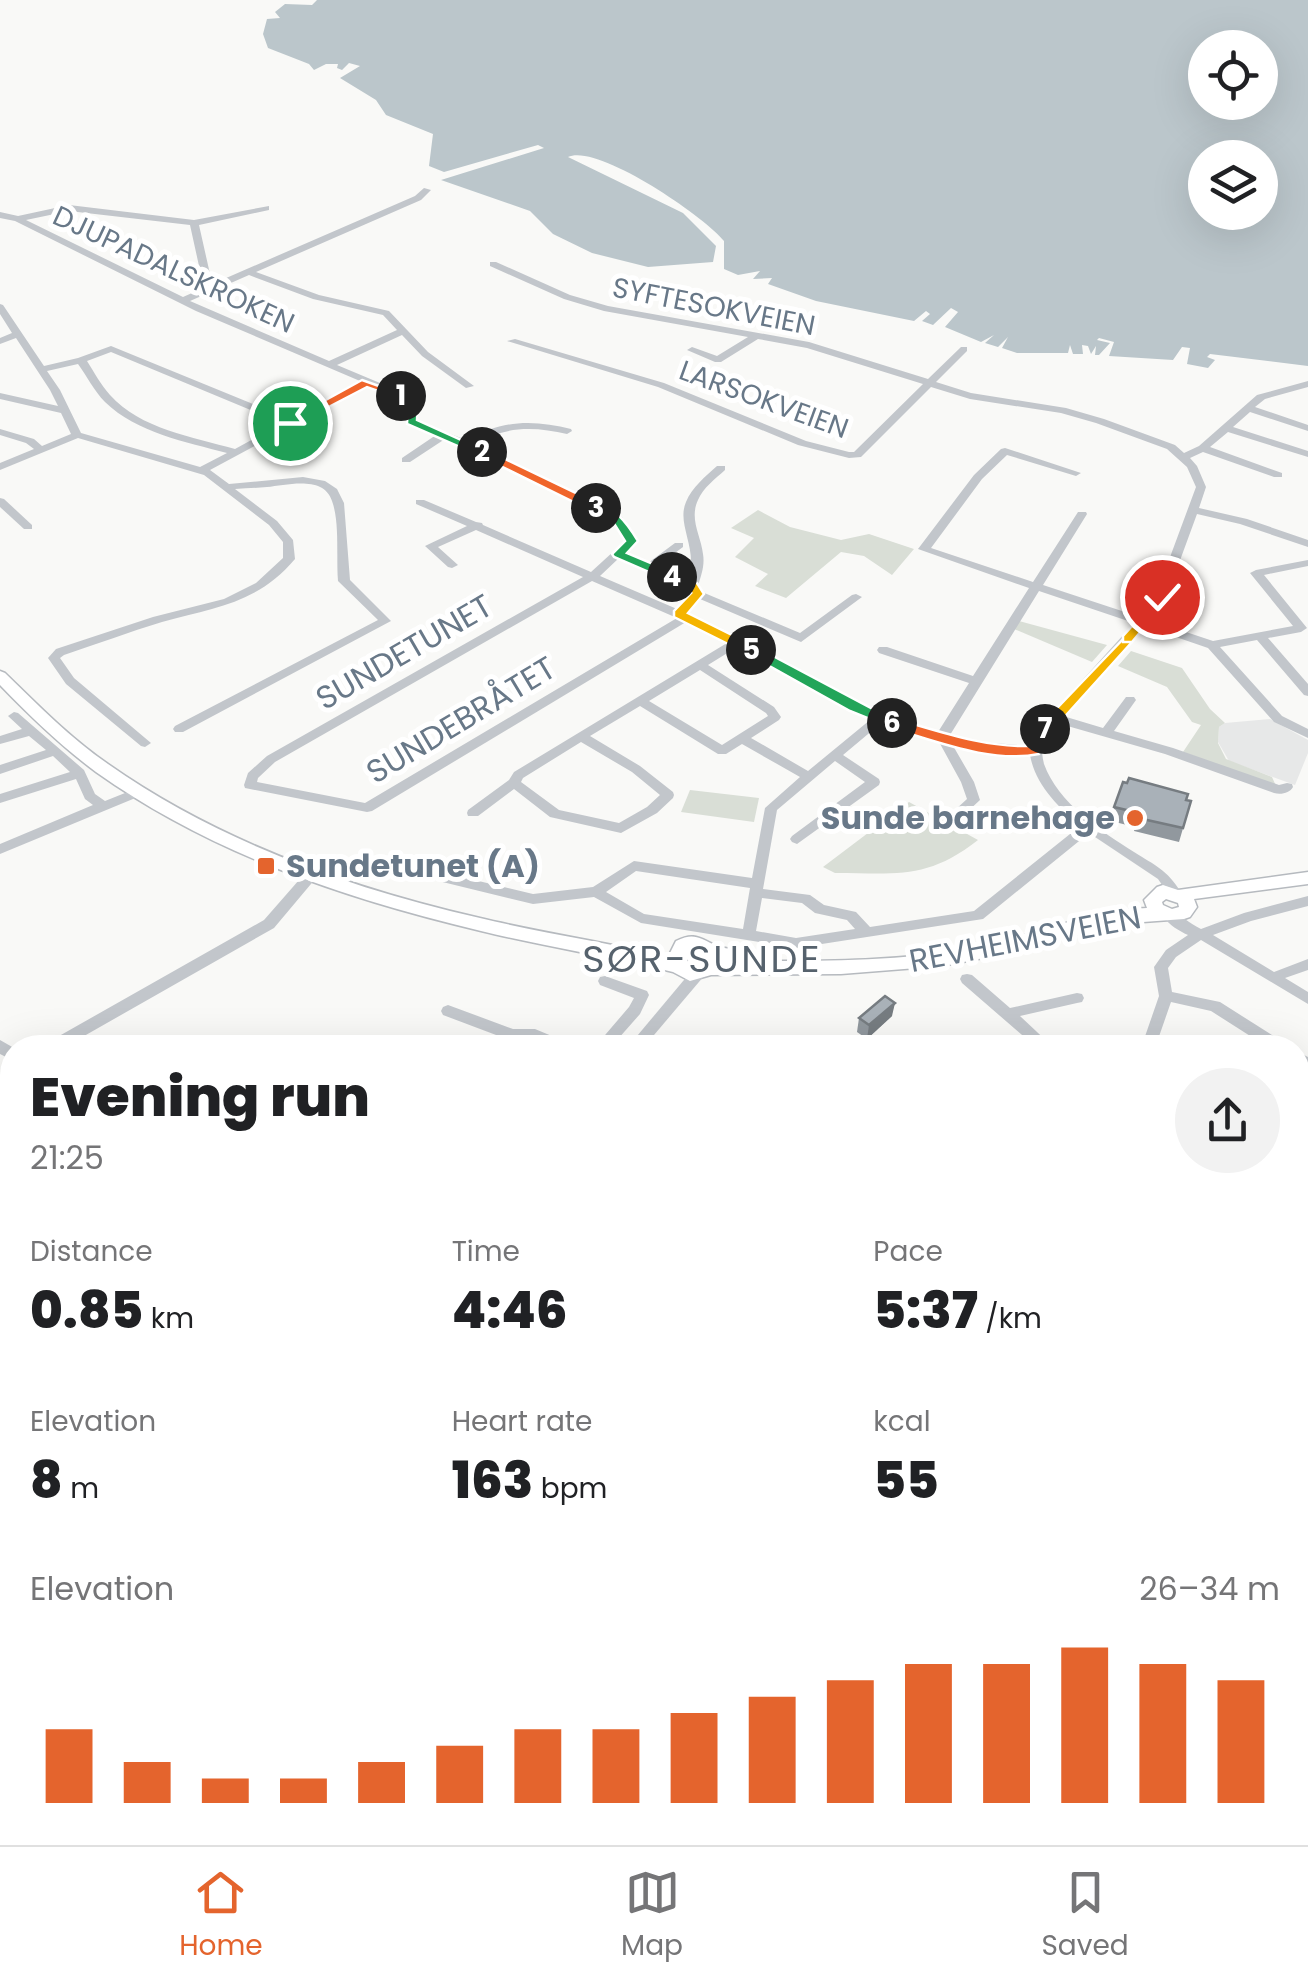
<!DOCTYPE html>
<meta charset="utf-8">
<style>
body{margin:0;font-family:Poppins,sans-serif;background:#f2f2f2;color:#202124;height:100vh;display:flex;flex-direction:column;font-size:38px;white-space:nowrap}
*{box-sizing:border-box;margin:0}
p{font-size:32px;color:#757577}
.icon{flex:none;width:55px;height:55px;fill:none;stroke:currentColor;stroke-width:2;stroke-linecap:round;stroke-linejoin:round}
.map{position:relative;flex:1;overflow:hidden}
.drawer{position:absolute;left:0px;top:1035px;width:1310px;height:810px;display:flex;flex-direction:column;background:#fff;border-radius:40px 40px 0 0;box-shadow:0 10px 40px #0002}
.drawer>*{flex:none}
.tools{position:absolute;left:1188px;top:30px;display:grid;gap:20px}
.tools a{display:grid;place-items:center;width:90px;height:90px;border-radius:50%;background:#fff;box-shadow:0 10px 40px #0002;font-size:50px}
.pin{position:absolute;display:grid;place-items:center;width:85px;height:85px;color:#fff;margin:-42px;border:5px solid #fff;border-radius:50%;box-shadow:0 2px 10px #0007}
.km{position:absolute;width:50px;height:50px;margin:-25px;border-radius:50%;background:#222;color:#fff;font-size:28px;line-height:50px;text-align:center}
.round{display:grid;place-items:center;flex:none;width:105px;height:105px;border-radius:52px;background:#f2f2f2}
.headline{display:flex;align-items:center;justify-content:space-between;height:170px;padding:0 30px}
h1{font-size:55px;font-weight:800;line-height:75px}
.metrics{display:grid;grid-template-columns:repeat(3,1fr);gap:15px;height:170px;padding:10px 30px}
.metrics div{display:grid;align-content:center}
.metrics b{font-size:50px;font-weight:800}
.metrics small{font-size:28px;font-weight:400}
.metrics p{font-size:28px}
.chart{height:280px;padding:20px 30px}
.chart p{display:flex;justify-content:space-between}
.chart svg{width:100%;height:180px;margin-top:10px;stroke:#e4642d;stroke-width:6}
.tabs{display:flex;justify-content:space-around;align-items:center;height:140px;border-top:2px solid #e0e0e0;background:#fff;font-size:28px;color:#757577}
.tabs a{display:grid;justify-items:center;gap:5px}
.tabs .current{color:#e4642d}
.map>svg:first-child{display:block}
</style>
<div class="map">
<svg width="1308" height="1845" viewBox="0 0 1308 1845">
<rect width="100%" height="100%" fill="#f9f9f7"/>
<polygon fill="#e7e8e8" points="1270,719 1308,740 1308,753 1295,785 1229,761 1218,742 1219,727 1225,723"/>
<g fill="#d9ded6">
<polygon points="758,510 790,527 841,540 869,534 914,549 892,575 864,556 841,552 786,598 755,586 768,574 735,557 754,538 731,528"/>
<polygon points="1019,621 1107,645 1092,662 1014,629"/>
<polygon points="1131,651 1182,668 1210,709 1225,723 1219,727 1218,743 1226,759 1272,777 1276,786 1183,752 1201,725 1192,722 1167,687 1118,666"/>
<polygon points="690,790 759,798 754,822 681,812"/>
<path d="M909,802L978,840C927,880 897,873 835,873L823,867Z"/>
</g>
<path fill="#bbc6cb" fill-rule="evenodd" d="M317,0H1308V366L1210,354L1207,357L1215,360L1208,368L1187,364L1190,348L1182,347L1173,360L1109,356L1114,342L1099,338L1097,340L1110,343L1099,355H1095L1096,346L1091,354L1088,346L1082,345L1083,354H1073L1070,345L1068,353H1017L1002,348L1008,337L998,347L985,343L994,335L981,342L945,327L958,312L951,308L933,325L922,321L930,314L926,311L914,321L816,301L768,284L772,278L753,279L760,271L738,275L724,269V241C704,216 597,143 568,157L683,213L716,246L713,262L648,267L592,253L553,234L530,211L441,180L544,148L538,145L444,172L429,166L433,134L386,115L376,100L340,78L360,66L349,63L342,70L337,68L338,64H326L314,70L309,64L268,48L263,34L267,19L280,18L275,12L285,4L312,5ZM1205,48H1260V102H1205ZM1205,158H1260V212H1205Z"/>
<g fill="none" stroke-linecap="round" stroke-linejoin="round">
<defs>
<path id="major" d="M0,671L5,673C38,705 70,738 108,764C219,842 349,888 480,918C542,933 606,942 668,957L676,941C694,932 699,938 715,945C727,950 743,950 756,953L757,961C829,961 902,961 974,948C1032,937 1087,910 1147,908L1144,900L1157,887L1163,885L1178,890L1308,872V884L1194,899L1197,907L1190,917L1184,919L1116,924L999,955L942,966L841,974L711,975L690,981L673,972L652,967C595,954 537,945 481,931C345,899 210,853 96,772C61,746 30,716 0,685ZM1166,899L1178,903L1179,907L1172,909L1163,905L1162,902ZM691,948L700,955V963L695,968L686,961V952Z"/>
</defs>
<use href="#major" stroke="#b6babf" stroke-width="3"/>
<g fill="#c2c6cb" fill-rule="evenodd">
<path d="M424,188L431,190L421,200L256,272L319,295L389,311L428,352L474,386L466,388L422,356L402,335L337,365L399,391L418,402L416,421L469,441C499,419 536,420 571,429L572,431L567,434C536,427 504,425 477,445L622,517L637,541L625,553L648,563L675,543H683V547L657,566L688,580C699,549 676,525 686,502C692,487 706,476 717,466H725V470C715,479 703,488 698,500C689,519 701,536 703,554C705,566 701,575 698,586L702,592L800,633L852,595L856,594L862,597L801,642L700,599L686,613L786,662L882,716L938,732L969,683L879,653L877,650L879,647H887L973,676L1029,588L918,549L974,475L1001,449L1005,448L1081,473L1076,476L1007,455L982,479L931,548L1033,582L1078,512H1086L1087,514L1043,585L1140,617L1153,603L1196,487L1187,467L1167,449L1096,423L1061,413L970,399L931,387L861,457L849,458L798,445L658,387L507,341L515,339L664,383L806,441L849,452H854L923,384L807,348L758,339L721,362H715L687,350L692,347L717,356L748,337L604,311L564,299L490,266V262H496L570,295L608,306L809,342L928,379L961,347H967V351L936,382L971,393L1066,408L1104,419L1175,445L1184,453L1199,446L1257,395L1308,381V387L1265,399L1255,407L1308,425V431L1250,412L1233,427L1308,451V457L1228,432L1210,447L1282,473V477H1274L1203,452L1190,458L1197,466L1206,487L1199,508L1247,519L1308,540V547L1240,524L1197,514L1164,604L1150,620L1213,641L1293,626L1250,573L1256,570L1308,560V566L1264,575L1307,628L1301,632L1268,638L1308,684V696L1304,695L1257,640L1220,647L1282,716L1308,729V738L1274,722L1208,648L1144,626L1063,716L1103,728L1126,697H1134L1136,700L1114,731L1173,748L1279,785L1287,783L1292,784L1293,787C1290,793 1281,795 1274,793L1165,754L1057,723L1041,741C1042,749 1042,757 1044,764C1058,803 1101,831 1134,852C1156,866 1166,869 1181,892L1179,895H1169L1158,879L1089,833L983,919L796,948L641,923L594,897L533,904L373,865L371,862L378,857L533,894L593,887L634,861L752,878L765,808L800,777L742,744L726,754H718L640,706L590,736L640,766L673,792L674,795L673,798L657,813L621,833L550,817L514,789L478,816H468L467,813L468,810L509,780L514,772L727,643L686,622L372,811L367,812L245,788L244,785L248,773L267,756L583,577L476,530L438,547L458,565L452,568L448,567L425,546L467,526L416,504V500H424L476,522L482,523L483,525L591,572L626,540L614,521L466,447L445,439L410,462H402V458L436,435L407,424L409,405L368,385L210,470L229,484L303,477L325,481L337,489L344,503L350,580L391,621L183,732H175L173,729L175,726L378,620L338,581C336,557 340,523 332,501C324,475 287,485 267,487C257,488 246,488 235,489L277,521L293,540L295,559C257,604 215,607 162,622C129,632 97,644 64,655L60,658L74,678L151,743L145,747L141,746L66,684L48,658L56,649L153,617L224,599L256,583L283,558V542L269,525L204,475L78,438L0,470V463L34,449L26,443L0,435V429L34,439L42,446L71,434L61,413L0,399V393L58,406L50,390L16,338L0,344V338L12,333L0,314V304L3,305L44,366L78,358L111,346L290,419L360,381L196,311L15,221L0,218V212L18,216L69,205L194,220L269,206V210L199,225L210,274L217,282L415,196ZM69,211L190,225L201,275L210,285L183,297L26,220ZM249,275L313,299L383,315L397,330L329,361L190,301ZM111,352L282,423L235,449C193,437 140,429 110,395C101,385 94,372 87,361ZM78,364C87,376 94,391 105,402C137,433 186,442 227,453L200,467L81,433L60,390L47,371ZM619,558L688,588L692,594L677,609L600,576ZM592,581L677,618L365,803L257,782L258,778L275,762ZM1039,591L1134,623L1031,737L1029,746L970,741L950,735ZM737,647L870,720L808,771L751,738L779,720L781,717L774,707L708,665ZM700,670L766,713L768,716L722,745L649,701ZM880,724L938,740L961,782L967,799L955,810L956,813H966L980,800L974,782L952,744L970,749L1030,755C1035,784 1058,807 1080,826L974,911L870,927L856,912L824,905L810,895L763,889L777,810L835,761L865,782L792,836L790,839L792,842L797,844L879,785L880,782L879,779L843,755ZM581,742L632,772L660,795L647,807L619,823L559,810L521,782L523,778ZM636,871L750,888L743,929L644,914L606,892ZM762,898L802,903L815,913L847,920L855,929L796,938L756,931Z"/>
<polygon points="0,498 4,499 32,525 32,529 24,529 0,507"/>
<polygon points="14,712 18,713 84,770 95,794 105,801 140,787 146,791 145,794 0,854 0,844 93,805 85,799 76,779 0,803 0,794 70,772 53,756 0,774 0,765 46,750 29,736 0,744 0,736 22,729 8,716"/>
<polygon points="311,870 318,875 316,878 274,928 63,1048 43,1048 45,1044 264,920 306,872"/>
<path d="M1308,896V906L1251,921L1213,935L1274,972L1308,959V970L1285,978L1308,992V1004L1201,940L1176,957L1168,968L1172,992L1220,1002L1286,1044L1288,1048H1269L1211,1011L1171,1002L1155,1048H1141L1159,996L1154,967L1166,950L1188,935C1179,931 1169,925 1163,916L1165,912C1177,910 1189,924 1201,929L1244,913Z"/>
<polygon points="699,967 704,968 706,972 704,976 643,1048 627,1048 694,968"/>
<polygon points="967,974 972,975 1010,1008 1077,993 1082,994 1084,998 1082,1002 1077,1003 1020,1016 1054,1048 1037,1048 962,983 960,979 962,975"/>
<polygon points="605,976 647,991 649,995 640,1014 610,1048 594,1048 629,1007 634,998 600,985 598,981 600,977"/>
<polygon points="448,1005 513,1029 535,1029 571,1044 573,1048 550,1048 534,1041 512,1041 443,1015 441,1011 443,1007"/>
<polygon points="0,1040 14,1048 12,1060 0,1054"/>
<polygon points="1298,1052 1308,1057 1308,1070 1298,1065"/>
<polygon points="1298,1230 1308,1235 1308,1250 1298,1245"/>
<polygon points="12,1528 12,1546 0,1552 0,1534"/>
<polygon points="123,1832 147,1832 155,1845 131,1845"/>
</g>
<use href="#major" fill="#fff" fill-rule="evenodd"/>
</g>
<g fill="#91989e">
<polygon points="1191,801 1179,842 1134,831 1135,827 1111,821 1114,807"/>
<polygon points="892,1016 867,1039 857,1032 859,1018"/>
</g>
<polygon fill="#767c81" points="895,1003 892,1016 867,1039 869,1025"/>
<g fill="#a9b1b8" stroke="#767c81" stroke-width="2.5">
<polygon points="1129,778 1188,794 1186,800 1191,801 1183,828 1138,818 1139,813 1114,807 1123,782 1127,783"/>
<polygon points="885,996 895,1003 869,1025 859,1018"/>
</g>
<polygon fill="#f0652b" stroke="#fff" stroke-width="2.5" points="362,380 407,396 401,399 367,387 294,425 284,423"/>
<polygon fill="#22a559" stroke="#fff" stroke-width="2.5" points="397,393 418,401 417,420 488,452 478,455 407,424 408,405 397,398"/>
<polygon fill="#f0652b" stroke="#fff" stroke-width="2.5" points="482,448 601,505 603,508 592,511 478,455"/>
<path fill="#22a559" stroke="#fff" stroke-width="2.5" d="M592,505C615,505 627,523 638,541L627,553L677,574V580H667L614,557L612,554L625,541L613,522L592,511Z"/>
<polygon fill="#f5b400" stroke="#fff" stroke-width="2.5" points="672,573 697,583 704,594 688,613 756,647 756,653 746,653 674,617 674,611 691,593 667,580 667,574"/>
<polygon fill="#22a559" stroke="#fff" stroke-width="2.5" points="746,647 756,647 899,723 892,728 850,711 746,653"/>
<path fill="#f0652b" stroke="#fff" stroke-width="2.5" d="M892,718C936,730 981,747 1027,746L1040,726L1052,729L1042,742L1039,754C990,764 934,740 887,727L885,723Z"/>
<polygon fill="#f5b400" stroke="#fff" stroke-width="2.5" points="1127,635 1134,639 1132,642 1050,733 1040,733 1040,726"/>
<polygon fill="#f5b400" stroke="#fff" stroke-width="2.5" points="1162,593 1168,597 1167,600 1132,642 1123,642 1123,636"/>
<g fill="#e4642d" stroke="#fff" stroke-width="4">
<circle cx="1135" cy="818" r="10"/>
<rect x="256" y="856" width="20" height="20" rx="5"/>
</g>
<g text-anchor="middle" stroke-width="10" stroke-linejoin="round" paint-order="stroke">
<g font-size="28" fill="#687888" stroke="#fff">
<text transform="translate(174 269) rotate(25)" y="10">DJUPADALSKROKEN</text>
<text transform="translate(714 306) rotate(11)" y="10">SYFTESOKVEIEN</text>
<text transform="translate(764 399) rotate(20)" y="10">LARSOKVEIEN</text>
</g>
<g font-size="32" fill="#687888" stroke="#fff">
<text transform="translate(404 652) rotate(-30)" y="11">SUNDETUNET</text>
<text transform="translate(461 720) rotate(-31)" y="11">SUNDEBRÅTET</text>
<text transform="translate(1025 939) rotate(-11)" y="11">REVHEIMSVEIEN</text>
</g>
<g font-size="32" font-weight="bold" fill="#687888" stroke="#fff" text-anchor="end">
<text x="1115" y="829">Sunde barnehage</text>
<text x="286" y="877" text-anchor="start">Sundetunet (A)</text>
</g>
<g font-size="38" letter-spacing="2.5" fill="#56626d" stroke="#fff">
<text x="702" y="972">SØR-SUNDE</text>
</g>
</g>
</svg>
<div class="tools">
<a><svg class="icon" aria-label="locate" viewBox="0 0 24 24"><circle cx="12" cy="12" r="6"/><path d="M12 2v4M12 18v4M2 12h4M18 12h4"/></svg></a>
<a><svg class="icon" aria-label="layers" viewBox="0 0 24 24"><path d="M12 4l9 5-9 5-9-5zM3 14l9 5 9-5"/></svg></a>
</div>
<div class="pin" style="left:290px;top:423px;background:#1e9e55"><svg class="icon" aria-label="arrive" viewBox="0 0 24 24"><path d="M6 21V4h12l-3 4 3 4H6"/></svg></div>
<div class="pin" style="left:1162px;top:597px;background:#d93025"><svg class="icon" aria-label="check" viewBox="0 0 24 24"><path d="M5 12l5 5 9-10"/></svg></div>
<b class="km" style="left:401px;top:396px">1</b>
<b class="km" style="left:482px;top:452px">2</b>
<b class="km" style="left:596px;top:508px">3</b>
<b class="km" style="left:672px;top:577px">4</b>
<b class="km" style="left:751px;top:650px">5</b>
<b class="km" style="left:892px;top:723px">6</b>
<b class="km" style="left:1045px;top:729px">7</b>
<section class="drawer">
<div class="headline"><div><h1>Evening run</h1><p>21:25</p></div><a class="round"><svg class="icon" aria-label="share" viewBox="0 0 24 24"><path d="M12 15V3M7 8l5-5 5 5M5 13v7h14v-7"/></svg></a></div>
<div class="metrics">
<div><p>Distance</p><b>0.85<small> km</small></b></div>
<div><p>Time</p><b>4:46</b></div>
<div><p>Pace</p><b>5:37<small> /km</small></b></div>
</div>
<div class="metrics">
<div><p>Elevation</p><b>8<small> m</small></b></div>
<div><p>Heart rate</p><b>163<small> bpm</small></b></div>
<div><p>kcal</p><b>55</b></div>
</div>
<div class="chart"><p><span>Elevation</span>26–34 m</p>
<svg viewBox="0 0 160 44" preserveAspectRatio="none"><path d="M5 44V26M15 44V34M25 44V38M35 44V38M45 44V34M55 44V30M65 44V26M75 44V26M85 44V22M95 44V18M105 44V14M115 44V10M125 44V10M135 44V6M145 44V10M155 44V14"/></svg>
</div>
</section>
</div>
<nav class="tabs">
<a class="current"><svg class="icon" aria-label="home" viewBox="0 0 24 24"><path d="M3 11l9-7 9 7M6 9v11h12V9"/></svg>Home</a>
<a><svg class="icon" aria-label="map" viewBox="0 0 24 24"><path d="M3 6l6-2 6 2 6-2v14l-6 2-6-2-6 2zM9 4v14M15 6v14"/></svg>Map</a>
<a><svg class="icon" aria-label="saved" viewBox="0 0 24 24"><path d="M7 4h10v16l-5-4-5 4z"/></svg>Saved</a>
</nav>
